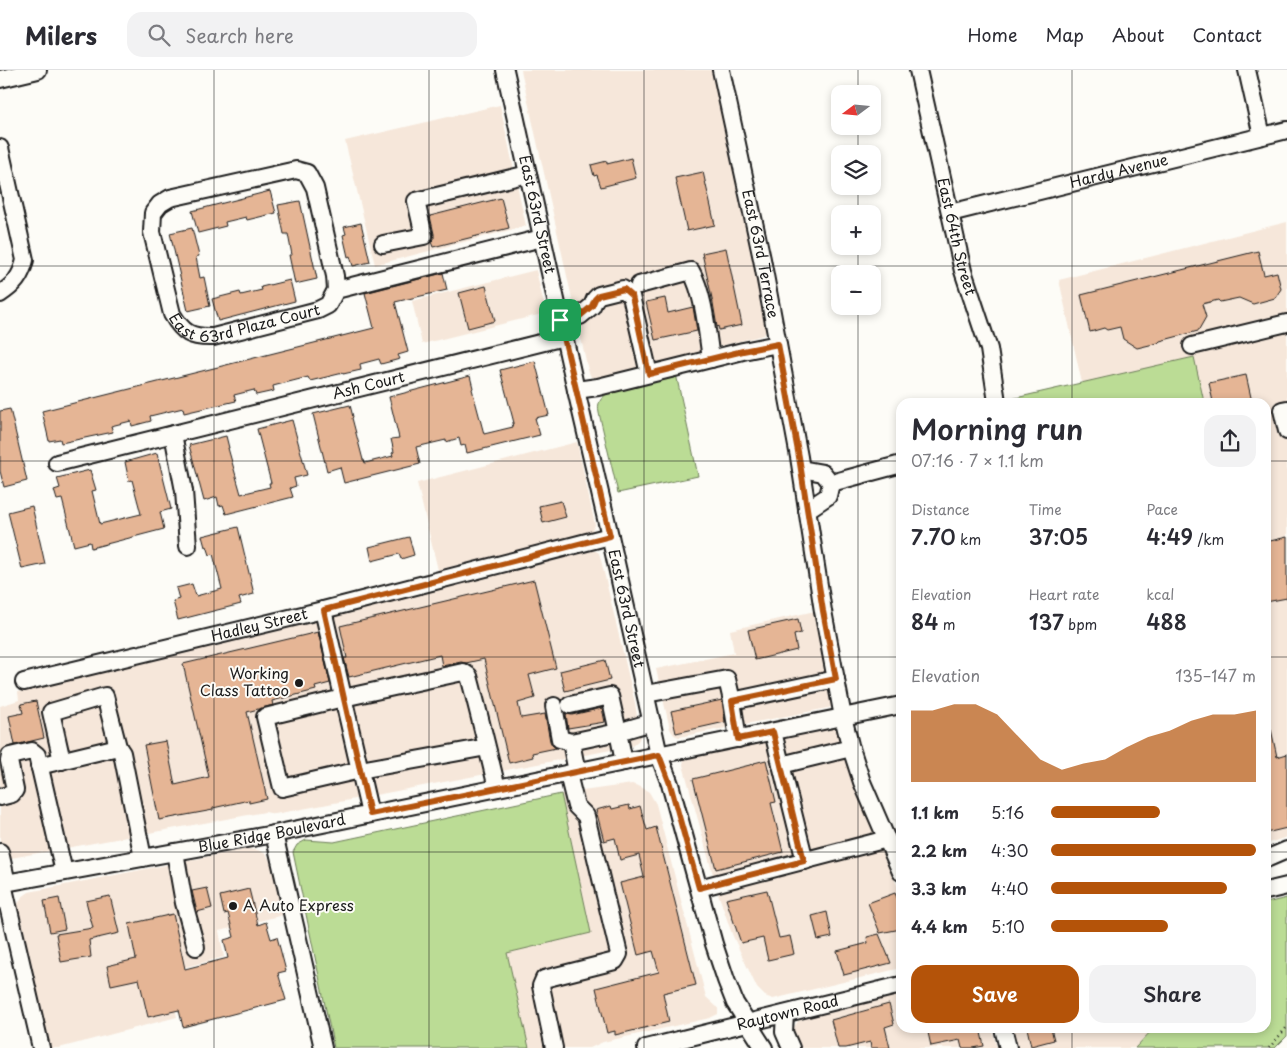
<!DOCTYPE html>
<meta charset="utf-8">
<style>
body{margin:0;font-family:"Playpen Sans",sans-serif;background:#f2f2f3;color:#2b2b33;height:100vh;display:flex;flex-direction:column;font-size:19px;white-space:nowrap}
*{box-sizing:border-box;margin:0}
p{font-size:16px;color:#7c7c81}
.icon{flex:none;width:28px;height:28px;fill:none;stroke:currentColor;stroke-width:2;stroke-linecap:round;stroke-linejoin:round}
.map{position:relative;flex:1;overflow:hidden}
.sheet{position:absolute;left:896px;top:328px;width:375px;height:635px;display:flex;flex-direction:column;background:#fff;border-radius:15px;box-shadow:0 2px 8px #0003}
.sheet>*{flex:none}
.needle{width:32px;rotate:254deg}
.buttons{position:absolute;left:831px;top:15px;display:grid;gap:10px}
.buttons a{display:grid;place-items:center;width:50px;height:50px;border-radius:10px;background:#fff;box-shadow:0 2px 8px #0003;font-size:25px}
.pin{position:absolute;display:grid;place-items:center;width:42px;height:42px;color:#fff;margin:-21px;border-radius:10px;box-shadow:0 2px 8px #0006}
.round{display:grid;place-items:center;flex:none;width:52px;height:52px;border-radius:15px;background:#f2f2f3}
.head{display:flex;align-items:center;justify-content:space-between;height:85px;padding:0 15px}
h1{font-size:28px;font-weight:600;line-height:38px}
.metrics{display:grid;grid-template-columns:repeat(3,1fr);gap:8px;height:85px;padding:5px 15px}
.metrics div{display:grid;align-content:center}
.metrics b{font-size:21px;font-weight:600}
.metrics small{font-size:14px;font-weight:400}
.metrics p{font-size:14px}
.chart{height:140px;padding:10px 15px}
.chart p{display:flex;justify-content:space-between}
.chart svg{width:100%;height:90px;margin-top:5px;fill:#b45309;opacity:.7}
.primary-button{display:flex;gap:10px;margin-top:auto;padding:10px 15px}
.primary-button a{flex:1;height:58px;border-radius:15px;background:#b45309;color:#fff;font-size:20px;font-weight:600;line-height:58px;text-align:center}
.primary-button a+a{background:#f2f2f3;color:#2b2b33}
ul{padding:0 15px;list-style:none;font-size:16px}
li{display:grid;grid-template-columns:80px 60px 1fr;align-items:center;height:38px}
li i{height:12px;border-radius:6px;background:#b45309}
header{display:flex;align-items:center;gap:30px;box-sizing:border-box;height:70px;padding:0 25px;background:#fff;border-bottom:1px solid #e1e1e2}
header strong{font-size:24px}
nav{display:flex;gap:28px;margin-inline-start:auto;font-size:18px}
.search{width:350px;height:45px;background:#f2f2f3;display:flex;align-items:center;gap:12px;box-sizing:border-box;padding:0 18px;border-radius:15px;color:#7c7c81;font-size:19px}
.map>svg:first-child{display:block}
</style>
<header>
<strong>Milers</strong>
<div class="search"><svg class="icon" aria-label="search" viewBox="0 0 24 24"><circle cx="10" cy="10" r="6"/><path d="M15 15l6 6"/></svg>Search here</div>
<nav><a>Home</a><a>Map</a><a>About</a><a>Contact</a></nav>
</header>
<div class="map">
<svg width="1287" height="978" viewBox="0 0 1287 978">
<rect width="100%" height="100%" fill="#fdfcf7"/>
<filter id="ink" filterUnits="userSpaceOnUse"><feTurbulence type="fractalNoise" baseFrequency=".02" numOctaves="2"/><feDisplacementMap in="SourceGraphic" scale="10" xChannelSelector="R" yChannelSelector="G"/><feConvolveMatrix kernelMatrix="1 2 1 2 8 2 1 2 1" color-interpolation-filters="sRGB"/></filter>
<g filter="url(#ink)">
<g fill="#f6e7da">
<polygon points="521,0 712,0 768,254 768,260 763,265 611,305 598,308 591,307 588,300"/>
<polygon points="500,35 526,156 375,195 345,71"/>
<polygon points="1287,152 1287,767 1266,774 1266,332 1204,332 1194,287 1082,313 1059,210"/>
<polygon points="536,200 546,243 422,274 412,231"/>
<polygon points="577,372 595,455 591,462 438,500 417,413"/>
<polygon points="591,481 596,481 599,483 601,490 635,633 640,667 638,671 632,676 318,736 275,744 265,742 0,790 0,636 19,630 18,622 178,582 219,575"/>
<polygon points="815,541 833,634 832,637 828,638 679,667 674,665 670,659 656,599 734,583 730,560"/>
<polygon points="828,656 837,659 864,740 901,824 901,898 773,929 765,926 757,918 732,864 718,823 683,695 684,688 691,684"/>
<polygon points="632,714 641,717 649,722 656,734 706,927 718,938 718,944 710,948 603,972 590,978 529,978 507,883 591,863 561,724"/>
<polygon points="247,779 258,780 266,784 272,794 283,845 219,861 224,887 167,902 177,947 59,978 48,978 18,846 18,834 22,827 29,822"/>
<polygon points="901,925 901,958 992,958 997,978 798,978 793,969 793,959 798,951 816,945"/>
<polygon points="1011,958 1154,958 1135,978 1016,978"/>
</g>
<g fill="#bbdc95" stroke="#6c7c58">
<polygon points="1194,287 1204,332 1007,332 1007,330"/>
<path d="M676,304L698,406L618,423L599,343C597,333 600,329 608,323Z"/>
<polygon points="561,724 591,863 507,883 529,978 334,978 293,782 297,775 306,770 334,772"/>
<polygon points="1287,828 1287,966 1275,978 1135,978 1154,958 1266,958 1266,833"/>
</g>
<g fill="#e5b595" stroke="#1c1c1c">
<polygon points="631,88 636,108 601,117 597,105 594,106 591,95 607,91 607,94"/>
<polygon points="703,102 715,155 687,161 675,108"/>
<polygon points="270,121 276,143 247,150 246,147 225,152 226,156 198,163 192,141"/>
<polygon points="501,128 509,158 433,177 431,172 434,169 434,164 430,146"/>
<polygon points="300,131 317,209 295,214 289,185 292,185 288,164 284,164 278,135"/>
<polygon points="361,153 370,192 353,196 350,186 348,187 343,165 346,164 344,157"/>
<polygon points="192,158 199,186 196,187 200,208 204,207 210,236 188,241 170,163"/>
<polygon points="726,178 742,255 719,260 718,256 717,257 713,233 702,183"/>
<polygon points="1258,181 1264,205 1277,202 1281,219 1275,228 1253,234 1239,228 1220,232 1218,230 1202,234 1206,247 1198,261 1160,271 1158,273 1137,278 1123,269 1120,257 1107,260 1104,258 1090,262 1081,225"/>
<polygon points="443,203 447,220 395,232 408,282 398,285 400,289 381,294 379,289 360,294 361,300 343,304 343,303 310,311 308,307 273,316 274,321 256,325 254,320 234,325 236,331 184,343 183,338 150,346 151,351 132,356 131,351 111,356 113,362 61,373 60,369 49,371 42,341 374,258 365,223"/>
<polygon points="290,210 295,231 218,251 212,229 240,222 241,225 262,220 261,217"/>
<polygon points="486,216 495,251 468,258 459,223"/>
<polygon points="665,228 668,243 693,237 697,261 655,270 646,232"/>
<polygon points="535,291 549,345 535,348 540,365 467,383 465,375 461,376 459,368 446,372 446,370 416,377 420,394 344,413 340,397 327,401 313,344 350,335 353,347 352,348 363,390 364,390 365,393 393,386 392,383 394,382 391,369 399,368 389,327 470,306 473,318 472,319 484,364 513,357 512,353 514,353 500,300"/>
<polygon points="1246,305 1252,332 1213,332 1209,313"/>
<polygon points="10,339 27,411 4,417 0,401 0,341"/>
<polygon points="292,350 307,405 294,408 296,416 290,418 293,427 226,444 223,435 219,436 217,427 204,431 189,375 226,366 229,378 228,378 241,424 270,417 269,413 271,413 257,359"/>
<polygon points="157,383 171,439 160,442 164,459 91,478 90,472 74,476 62,429 57,430 54,420 60,418 57,408 90,400 96,420 92,421 100,454 141,444 132,410 129,411 125,392"/>
<polygon points="561,431 566,447 543,453 539,436"/>
<polygon points="32,436 45,494 22,499 8,442"/>
<polygon points="238,457 254,524 239,528 241,534 178,550 173,531 179,529 176,518 192,514 196,526 222,519 213,484 210,485 207,476 205,477 202,466"/>
<polygon points="409,467 414,485 401,489 399,484 372,491 369,477"/>
<polygon points="1287,467 1287,528 1266,532 1266,472"/>
<polygon points="534,510 556,598 529,605 535,628 518,633 521,648 545,644 550,671 552,675 556,678 532,683 533,687 509,693 484,589 466,593 461,592 442,596 440,585 349,607 344,588 347,588 340,556"/>
<polygon points="798,549 801,563 794,565 797,580 755,590 748,560"/>
<polygon points="318,562 330,613 315,617 316,620 272,631 273,635 247,642 267,729 249,733 249,730 213,738 213,740 159,750 144,675 166,671 175,715 209,707 183,594"/>
<polygon points="605,590 610,610 565,621 560,601"/>
<polygon points="722,630 725,652 676,663 671,641"/>
<polygon points="36,631 44,668 15,675 9,646 23,643 21,634"/>
<polygon points="602,638 605,652 568,658 566,644 572,645"/>
<polygon points="1266,659 1271,659 1277,687 1287,684 1287,758 1266,763"/>
<polygon points="766,690 776,732 771,733 783,782 716,799 693,709 754,694 754,693"/>
<polygon points="629,735 630,739 640,736 647,760 656,757 696,915 663,923 669,952 615,965 615,961 607,963 596,918 659,902 653,881 638,885 620,813 644,807 639,785 620,790 615,768 604,771 596,740 611,736 612,739"/>
<polygon points="207,818 212,838 197,842 192,821"/>
<polygon points="249,819 258,855 266,852 271,869 277,867 286,901 278,903 286,930 183,957 179,940 148,947 139,909 111,915 107,896 136,889 129,854 173,844 185,899 228,888 224,870 234,867 228,843 224,844 220,826"/>
<polygon points="767,820 779,868 790,866 794,884 768,890 763,868 741,873 726,829"/>
<polygon points="895,823 901,837 901,859 880,863 868,833"/>
<polygon points="110,826 119,863 89,870 91,887 61,892 56,864 93,858 86,831"/>
<polygon points="59,828 65,859 50,862 44,831"/>
<polygon points="827,842 832,867 818,870 812,846"/>
<polygon points="879,864 891,893 844,905 837,881 868,873 867,867"/>
<polygon points="889,934 894,954 885,957 890,978 871,978 870,972 846,978 838,978 831,950"/>
<polygon points="927,958 980,958 984,976 973,978 962,978 960,970 931,976"/>
<polygon points="1027,958 1051,958 1054,970 1031,976"/>
</g>
<g fill="none" stroke-linecap="round" stroke-linejoin="round">
<defs>
<g id="minor">
<path id="s1" d="M505,0L576,320L610,466L659,685L670,714L714,874L726,910L735,933L764,978"/>
<path id="s2" d="M721,0L762,189L799,387L823,541L843,647L850,675L862,712L901,802"/>
<path id="s3" d="M918,0L963,201L989,279L997,332"/>
<polyline points="1247,0 1262,66"/>
<polyline points="0,9 38,0"/>
<path d="M0,78L25,190C21,207 14,215 0,224"/>
<path id="s4" d="M950,143L1287,60"/>
<polyline points="383,174 424,166 416,131 528,104"/>
<path d="M639,215L691,201C704,224 707,262 711,289"/>
<path id="s5" d="M336,220L335,206L315,118L307,103L296,100L170,128L160,134L153,143L152,162L172,244C183,263 191,268 213,267L318,240L328,235L336,220L542,168"/>
<polyline points="560,250 580,246 592,236 595,229 599,225 623,219 631,226 649,304"/>
<polyline points="1192,276 1287,253"/>
<polyline points="576,320 598,317 743,281 778,274"/>
<polyline points="1287,339 1282,340 1287,361"/>
<polyline points="173,364 184,421 188,476"/>
<path id="s6" d="M57,393L564,267"/>
<polyline points="801,399 823,403 831,413 828,426 807,440"/>
<polyline points="831,413 898,395"/>
<polyline points="323,540 370,744"/>
<path id="s7" d="M24,612L323,540L610,466"/>
<polyline points="646,624 727,609 732,631 836,609"/>
<polyline points="732,631 738,669"/>
<polyline points="570,635 610,626 618,662 652,652"/>
<polyline points="554,636 560,669 571,672"/>
<polyline points="773,662 805,791"/>
<path d="M487,677L360,700L282,718L265,647L343,628L463,602L469,606C479,643 488,681 497,718"/>
<polyline points="62,691 51,642 105,626 118,677"/>
<polyline points="781,695 851,678"/>
<polyline points="39,696 118,677 122,683 143,788"/>
<polyline points="577,702 571,672 618,662 624,692"/>
<polyline points="0,727 12,724 15,720 9,691 10,686 32,681 37,685 64,802"/>
<polyline points="274,764 323,978"/>
<polyline points="0,782 7,813"/>
<polyline points="175,782 184,833 196,877"/>
<polyline points="1266,789 1287,780"/>
<path id="s8" d="M0,814L274,764L901,635"/>
<polyline points="3,814 41,978"/>
<polyline points="699,818 887,769"/>
<polyline points="1266,821 1287,816"/>
<polyline points="785,944 784,962 791,978"/>
<polyline points="1003,958 1008,978"/>
<polyline points="554,978 541,916 544,909 615,891 619,884 586,746 576,736 568,704"/>
<path id="s9" d="M646,978L901,915"/>
</g>
</defs>
<use href="#minor" stroke="#1c1c1c" stroke-width="20"/>
<polyline stroke="#1c1c1c" stroke-width="2.5" stroke-dasharray="1 4" stroke-linecap="butt" points="1269,978 1287,957"/>
<use href="#minor" stroke="#fdfcf7" stroke-width="16"/>
</g>
</g>
<g fill="none" stroke-linecap="round" stroke-linejoin="round" filter="url(#ink)">
<defs>
<polygon id="route" points="624,219 632,226 649,304 743,281 778,274 799,387 823,541 836,609 732,631 738,669 773,662 804,791 699,818 670,714 659,685 370,744 324,540 610,466 560,250 580,246 592,236 595,229 599,225"/>
</defs>
<use href="#route" stroke="#fff" stroke-width="10"/>
<use href="#route" stroke="#b45309" stroke-width="6"/>
</g>
<path fill="none" stroke="#1c1c1c" stroke-width="1" stroke-opacity="0.55" d="M214,0V978M429,0V978M644,0V978M858,0V24M1072,0V332M858,56V84M858,116V144M858,176V204M0,196H1287M858,236V978M0,391H901M1266,391H1287M0,587H901M1266,587H1287M0,782H901M1266,782H1287M1072,958V978"/>
<g fill="#1c1c1c" stroke="#fdfcf7" stroke-width="2">
<circle cx="299" cy="613" r="5"/>
<circle cx="233" cy="836" r="5"/>
</g>
<g text-anchor="middle" stroke-width="4" stroke-linejoin="round" paint-order="stroke">
<g font-size="15" fill="#1c1c1c" stroke="#fdfcf7">
<text dy="5" stroke="none"><textPath href="#s4" startOffset="174">Hardy Avenue</textPath></text>
<text dy="5" stroke="none"><textPath href="#s1" startOffset="148">East 63rd Street</textPath></text>
<text dy="5" stroke="none"><textPath href="#s3" startOffset="171">East 64th Street</textPath></text>
<text dy="5" stroke="none"><textPath href="#s2" startOffset="188">East 63rd Terrace</textPath></text>
<text dy="5" stroke="none"><textPath href="#s5" startOffset="469">East 63rd Plaza Court</textPath></text>
<text dy="5" stroke="none"><textPath href="#s6" startOffset="321">Ash Court</textPath></text>
<text dy="5" stroke="none"><textPath href="#s1" startOffset="552">East 63rd Street</textPath></text>
<text dy="5" stroke="none"><textPath href="#s7" startOffset="242">Hadley Street</textPath></text>
<text dy="5" stroke="none"><textPath href="#s8" startOffset="276">Blue Ridge Boulevard</textPath></text>
<text dy="5" stroke="none"><textPath href="#s9" startOffset="146">Raytown Road</textPath></text>
</g>
<g font-size="15" fill="#1c1c1c" stroke="#fdfcf7" text-anchor="end">
<text x="289" y="609">Working<tspan x="289" dy="17">Class Tattoo</tspan></text>
<text x="243" y="841" text-anchor="start">A Auto Express</text>
</g>
</g>
</svg>
<div class="buttons">
<a><svg class="needle" viewBox="-14 -14 28 28"><path d="M0-13l5 13h-10z" fill="#e53935"/><path d="M0 13l5-13h-10z" fill="#7c7c81"/></svg></a>
<a><svg class="icon" aria-label="layers" viewBox="0 0 24 24"><path d="M12 4l9 5-9 5-9-5zM3 14l9 5 9-5"/></svg></a>
<a>+</a>
<a>−</a>
</div>
<div class="pin" style="left:560px;top:250px;background:#1e9e55"><svg class="icon" aria-label="arrive" viewBox="0 0 24 24"><path d="M6 21V4h12l-3 4 3 4H6"/></svg></div>
<section class="sheet">
<div class="head"><div><h1>Morning run</h1><p>07:16 · 7 × 1.1 km</p></div><a class="round"><svg class="icon" aria-label="share" viewBox="0 0 24 24"><path d="M12 15V3M7 8l5-5 5 5M5 13v7h14v-7"/></svg></a></div>
<div class="metrics">
<div><p>Distance</p><b>7.70<small> km</small></b></div>
<div><p>Time</p><b>37:05</b></div>
<div><p>Pace</p><b>4:49<small> /km</small></b></div>
</div>
<div class="metrics">
<div><p>Elevation</p><b>84<small> m</small></b></div>
<div><p>Heart rate</p><b>137<small> bpm</small></b></div>
<div><p>kcal</p><b>488</b></div>
</div>
<div class="chart"><p><span>Elevation</span>135–147 m</p>
<svg viewBox="0 0 160 44" preserveAspectRatio="none"><path d="M0 44V9L10 9L20 6L30 6L40 11L50 22L60 33L70 38L80 35L90 33L100 27L110 22L120 19L130 14L140 11L150 11L160 9V44z"/></svg>
</div>
<ul>
<li><b>1.1 km</b>5:16<i style="width:53%"></i></li>
<li><b>2.2 km</b>4:30<i style="width:100%"></i></li>
<li><b>3.3 km</b>4:40<i style="width:86%"></i></li>
<li><b>4.4 km</b>5:10<i style="width:57%"></i></li>
</ul>
<div class="primary-button"><a>Save</a><a>Share</a></div>
</section>
</div>
